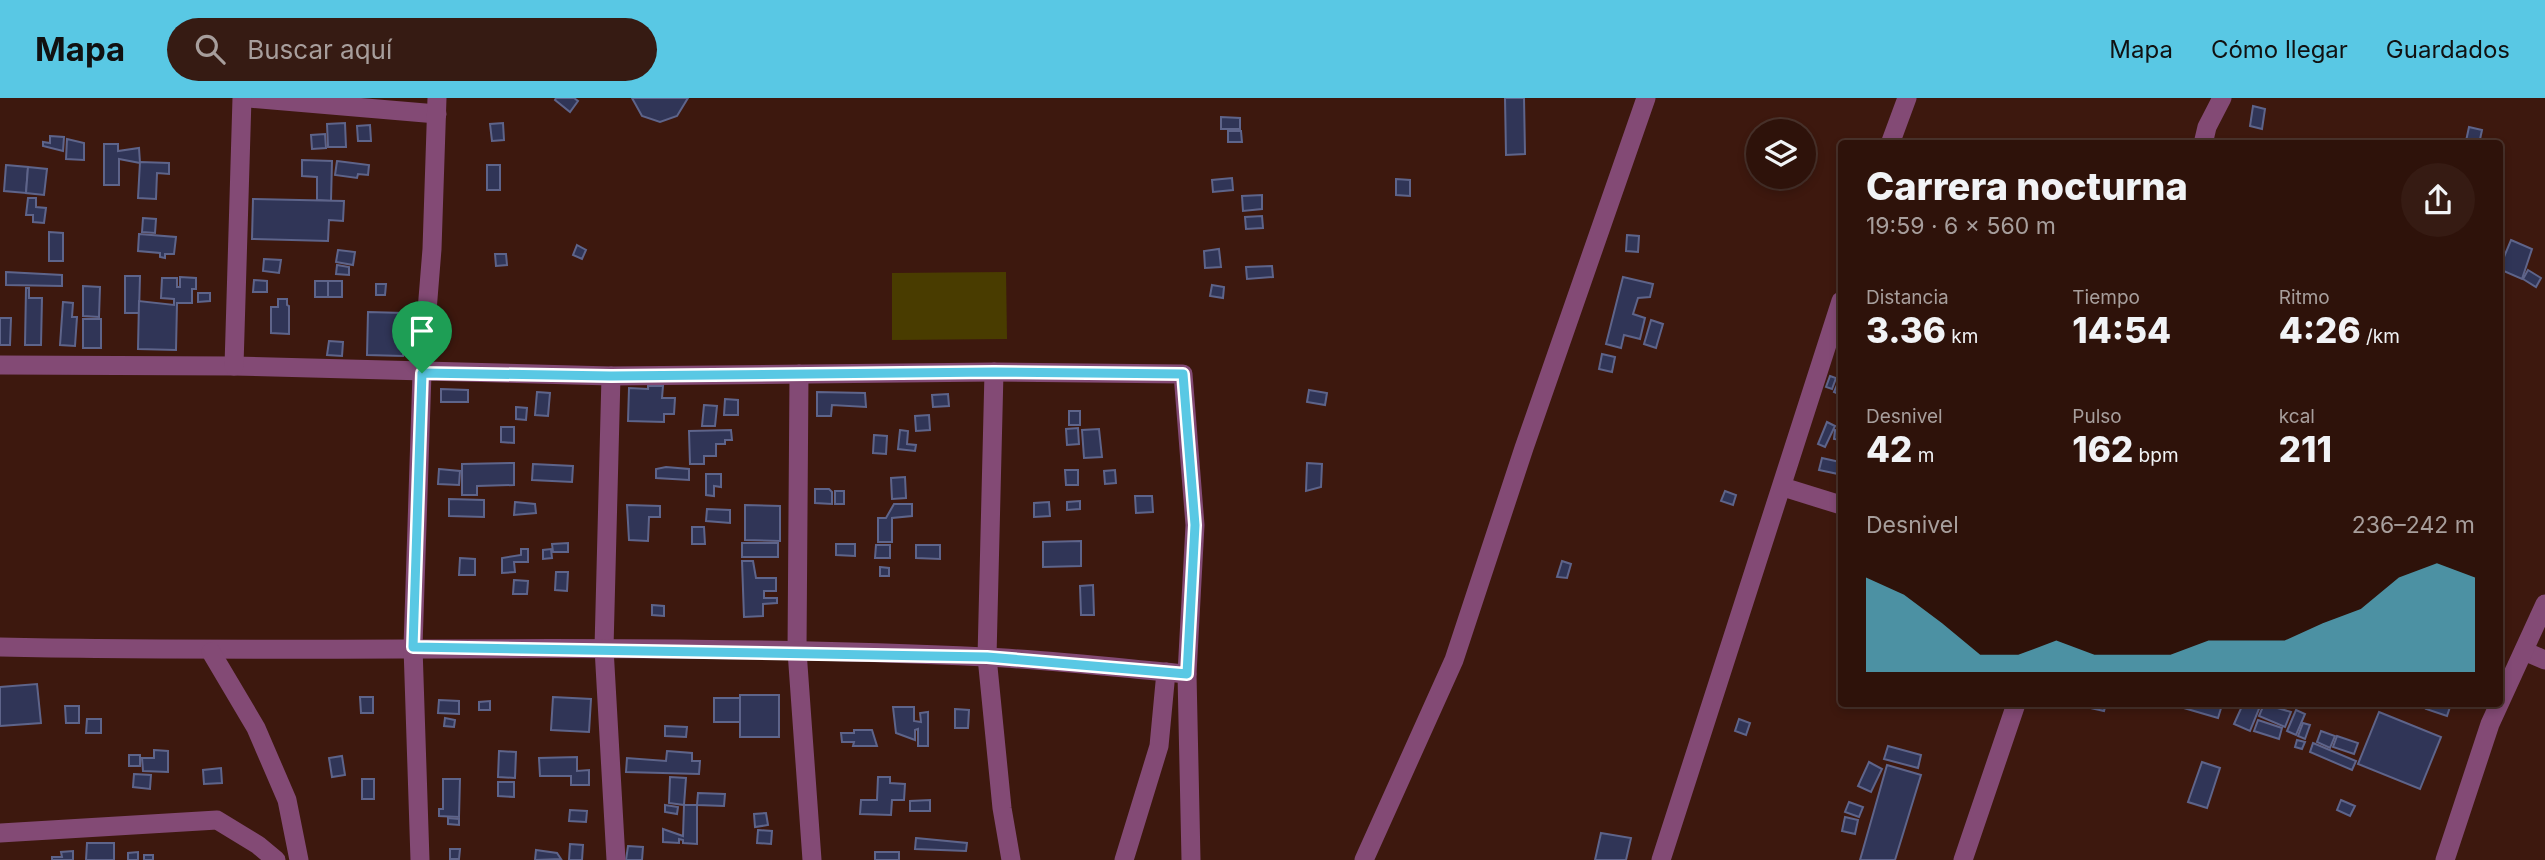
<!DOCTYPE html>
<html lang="es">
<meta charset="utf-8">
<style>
body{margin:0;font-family:Inter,sans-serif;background:#361b13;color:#f1f3f6;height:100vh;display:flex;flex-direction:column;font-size:26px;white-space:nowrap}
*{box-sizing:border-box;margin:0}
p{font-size:23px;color:#a79e9c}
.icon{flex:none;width:38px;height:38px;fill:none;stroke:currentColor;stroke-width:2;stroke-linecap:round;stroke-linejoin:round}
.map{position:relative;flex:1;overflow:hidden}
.details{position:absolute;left:1838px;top:42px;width:665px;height:567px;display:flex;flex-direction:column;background:#2e120a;border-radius:7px;box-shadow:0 4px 10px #0003,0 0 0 2px #49322b}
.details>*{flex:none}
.fabs{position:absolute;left:1746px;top:21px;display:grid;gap:14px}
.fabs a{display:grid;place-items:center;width:70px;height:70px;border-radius:50%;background:#2e120a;box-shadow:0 4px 10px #0003,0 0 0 2px #49322b;font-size:35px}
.pin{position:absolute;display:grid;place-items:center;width:60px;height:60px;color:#fff;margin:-72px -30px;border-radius:50% 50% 50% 0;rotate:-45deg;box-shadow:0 0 7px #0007}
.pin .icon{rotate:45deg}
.round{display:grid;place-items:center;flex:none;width:74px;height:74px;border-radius:37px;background:#361b13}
.overview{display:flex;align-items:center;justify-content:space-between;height:119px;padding:0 28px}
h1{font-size:38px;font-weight:800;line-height:52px}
.figures{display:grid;grid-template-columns:repeat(3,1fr);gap:10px;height:119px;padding:7px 28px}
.figures div{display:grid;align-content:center}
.figures b{font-size:35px;font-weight:800}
.figures small{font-size:19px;font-weight:400}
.figures p{font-size:19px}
.chart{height:196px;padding:14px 28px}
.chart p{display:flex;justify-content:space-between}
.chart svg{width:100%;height:126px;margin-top:7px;fill:#59c8e4;opacity:.7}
header{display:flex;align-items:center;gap:42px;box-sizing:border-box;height:98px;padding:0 35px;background:#59c8e4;color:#111}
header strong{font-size:33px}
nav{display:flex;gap:38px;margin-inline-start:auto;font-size:24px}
.search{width:490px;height:63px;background:#361b13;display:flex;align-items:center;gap:18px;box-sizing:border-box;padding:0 24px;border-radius:38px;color:#a79e9c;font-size:26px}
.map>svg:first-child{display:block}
</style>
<header>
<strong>Mapa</strong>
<div class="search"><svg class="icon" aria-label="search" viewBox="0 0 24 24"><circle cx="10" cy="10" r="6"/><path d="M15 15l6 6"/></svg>Buscar aquí</div>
<nav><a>Mapa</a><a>Cómo llegar</a><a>Guardados</a></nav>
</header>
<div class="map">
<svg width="2545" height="762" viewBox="0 0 2545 762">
<rect width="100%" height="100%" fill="#3d180e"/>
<polygon fill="#493c00" points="1006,174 1007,241 892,242 892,175"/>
<g fill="#303557" stroke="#5e648a" stroke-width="2">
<polygon points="556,0 574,0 578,3 570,14 555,2"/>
<polygon points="632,0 688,0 677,18 660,24 642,18"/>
<polygon points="1505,0 1524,0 1525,56 1506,57"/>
<polygon points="2253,8 2265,11 2262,31 2250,28"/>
<polygon points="1221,19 1240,20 1240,31 1221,31"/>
<polygon points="345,25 346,49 328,49 327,26"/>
<polygon points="503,25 504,42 492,43 490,26"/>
<polygon points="370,27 371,43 358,43 357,28"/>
<polygon points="2469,29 2482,32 2479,46 2466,43"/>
<polygon points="1228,33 1241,33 1242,44 1228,44"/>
<polygon points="325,36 326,50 312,51 311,37"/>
<polygon points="50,38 64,39 63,53 43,48 43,44 50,45"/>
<polygon points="67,41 84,45 84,62 66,61"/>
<polygon points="104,46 118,46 118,53 139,50 140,65 119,61 119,87 104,87"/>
<polygon points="302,62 332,63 331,103 317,102 317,79 302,78"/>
<polygon points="337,63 369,67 368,77 358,76 357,80 335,77"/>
<polygon points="140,64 169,65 169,76 157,75 156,101 138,100"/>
<polygon points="6,67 28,69 26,95 4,93"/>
<rect x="487" y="67" width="13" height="25"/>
<polygon points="28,69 47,71 44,97 26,95"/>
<polygon points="1232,80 1233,92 1213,94 1212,82"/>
<polygon points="1396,81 1410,82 1410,98 1396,97"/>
<polygon points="1262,97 1262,111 1243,113 1242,98"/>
<polygon points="28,100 36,100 36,109 46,110 44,125 33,124 33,117 26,117"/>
<polygon points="253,101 344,103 343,123 329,122 328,143 252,141"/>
<polygon points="1262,118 1263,130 1246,131 1245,119"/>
<polygon points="143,120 156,121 155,135 142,134"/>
<polygon points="49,134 63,135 63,163 49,163"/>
<polygon points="139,136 176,139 174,156 165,156 165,160 160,159 160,155 138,153"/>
<polygon points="1627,137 1639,138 1638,154 1626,153"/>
<polygon points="2511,142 2532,151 2522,181 2499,171"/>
<polygon points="577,147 586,152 582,161 573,157"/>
<polygon points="1219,151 1221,169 1205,170 1204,153"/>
<polygon points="338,152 355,154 353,167 336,164"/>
<polygon points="495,156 506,156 507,167 496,168"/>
<polygon points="264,161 281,162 279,175 263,173"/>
<polygon points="337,167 349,169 349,177 336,176"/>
<polygon points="1272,168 1273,179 1247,181 1246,169"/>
<polygon points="2528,172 2541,180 2536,189 2523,181"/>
<polygon points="6,174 62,177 62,188 6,187"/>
<polygon points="125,178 140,178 139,215 125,215"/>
<polygon points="180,179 196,180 196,191 192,191 192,205 177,205 176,252 138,251 139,203 174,207 174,201 161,200 162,180 177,180 177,189 180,189"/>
<polygon points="1623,179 1653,186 1650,199 1638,200 1633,216 1645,220 1640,241 1624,237 1621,250 1606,246"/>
<polygon points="254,182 267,183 267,194 253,194"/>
<rect x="315" y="183" width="13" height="16"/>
<rect x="328" y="183" width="14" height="16"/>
<polygon points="376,186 386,186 385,197 376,197"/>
<polygon points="1212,187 1224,189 1223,200 1210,198"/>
<polygon points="83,188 100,189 99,219 83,218"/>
<polygon points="26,190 29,190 29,200 42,200 41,247 25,247"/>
<polygon points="198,195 210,195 210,203 198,204"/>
<polygon points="278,201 287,201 287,207 289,208 289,236 271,235 271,209 278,209"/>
<polygon points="63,204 73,205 72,219 77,219 75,248 60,247"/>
<polygon points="368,214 404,215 403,258 367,257"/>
<polygon points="0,220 11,220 10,247 0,247"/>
<rect x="83" y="221" width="18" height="29"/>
<polygon points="1651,222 1663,226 1656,250 1644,246"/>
<polygon points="329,243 343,244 342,258 327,257"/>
<polygon points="1602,256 1615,259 1612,274 1599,271"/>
<polygon points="1830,278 1836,280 1832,291 1826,289"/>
<polygon points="1837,287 1841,288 1841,297 1834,294"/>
<polygon points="648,288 663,288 662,300 675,300 674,316 664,316 664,324 628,323 629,290 648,291"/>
<polygon points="441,291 468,292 468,304 441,304"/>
<polygon points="1309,292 1327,295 1325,307 1307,304"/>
<polygon points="537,294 550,295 548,318 535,317"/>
<polygon points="817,294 865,295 866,309 832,307 831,318 817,318"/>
<polygon points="948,296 949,308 933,309 932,297"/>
<polygon points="725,301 738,302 738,317 724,317"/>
<polygon points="704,307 717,308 715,328 702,328"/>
<polygon points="516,309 527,310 526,322 516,321"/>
<rect x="1069" y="313" width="11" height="14"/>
<polygon points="929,317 930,332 916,333 915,318"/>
<polygon points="1827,324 1835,328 1825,349 1818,346"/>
<polygon points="501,329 514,329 514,345 501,344"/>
<polygon points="1078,330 1079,346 1067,347 1066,331"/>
<polygon points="1099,331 1102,359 1084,360 1082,332"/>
<polygon points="731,332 732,342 725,342 725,346 716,346 716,358 704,358 704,366 690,366 689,333"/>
<polygon points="900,332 908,333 907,346 916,347 915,353 898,351"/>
<polygon points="1835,332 1841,334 1841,342 1834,341"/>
<polygon points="874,337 887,338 886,356 873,355"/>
<polygon points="1822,360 1840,364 1838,376 1819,372"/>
<polygon points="514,365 514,387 477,388 477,397 462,397 462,366"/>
<polygon points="1307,365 1322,366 1321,389 1306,393"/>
<polygon points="533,366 573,368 572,384 532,382"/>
<polygon points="666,369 689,371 689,382 656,380 656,371"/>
<polygon points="439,371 460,373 459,387 438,386"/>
<polygon points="1065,372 1078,372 1078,387 1066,387"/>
<polygon points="1115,372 1116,385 1105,386 1104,373"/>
<polygon points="706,376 721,376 721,389 714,388 714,398 706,397"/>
<polygon points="905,379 906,400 892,401 891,380"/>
<polygon points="815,391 829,391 832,394 832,406 815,405"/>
<rect x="835" y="393" width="9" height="13"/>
<polygon points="1725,393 1736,397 1733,407 1721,403"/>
<polygon points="1135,398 1152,398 1153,414 1136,415"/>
<polygon points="449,401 484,402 484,419 449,418"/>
<polygon points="1080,403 1080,411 1067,412 1067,404"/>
<polygon points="515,404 535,406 536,415 514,417"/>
<polygon points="1049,404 1050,418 1034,419 1034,405"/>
<polygon points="894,406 912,406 912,418 892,420 892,444 878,444 878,420 886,420"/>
<polygon points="627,407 660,408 660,419 649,419 648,443 629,442"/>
<polygon points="745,407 780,408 780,443 745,442"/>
<polygon points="707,411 730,412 730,425 706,423"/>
<polygon points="692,429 704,429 705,446 692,446"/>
<polygon points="1081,443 1081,468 1043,469 1043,444"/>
<polygon points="568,445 568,454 553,454 552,446"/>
<rect x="742" y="445" width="36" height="14"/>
<polygon points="836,446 855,446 855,458 836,457"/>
<polygon points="876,447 890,447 890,460 875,460"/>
<polygon points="916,447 940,447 940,461 916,460"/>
<polygon points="521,451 528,451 528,464 514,464 515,474 502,475 502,460 521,457"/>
<polygon points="551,451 552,460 543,461 543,452"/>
<polygon points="460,460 475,461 475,477 459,477"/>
<polygon points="742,463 753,463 756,480 776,480 776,493 764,493 764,500 777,500 777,505 763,506 763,518 744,519"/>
<polygon points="1562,463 1571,466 1567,480 1557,479"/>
<polygon points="880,469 889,470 889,478 880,478"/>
<polygon points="556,474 568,474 567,493 555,492"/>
<polygon points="514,482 528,483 527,496 513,496"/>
<polygon points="1093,487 1094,517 1081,517 1080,488"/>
<polygon points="652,507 664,508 664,518 652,517"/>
<polygon points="37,586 41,625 0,628 0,589"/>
<rect x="740" y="597" width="39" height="42"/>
<polygon points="360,599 373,599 373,615 361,615"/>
<polygon points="553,599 591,601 589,634 551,632"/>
<rect x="714" y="600" width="26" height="24"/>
<polygon points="439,602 459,603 459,616 438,615"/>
<polygon points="490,603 490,612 479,612 479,604"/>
<polygon points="2073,606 2106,606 2104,613"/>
<polygon points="2170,606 2217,606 2222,607 2218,620"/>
<polygon points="2243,606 2261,606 2250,633 2234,626"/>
<polygon points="2264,606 2291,614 2285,629 2259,618"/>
<polygon points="2428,606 2451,606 2447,618 2426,611"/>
<polygon points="65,608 79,608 79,625 66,625"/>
<polygon points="893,609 914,609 914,623 921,624 920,615 928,614 928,648 918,648 918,631 915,632 915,642 896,635"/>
<polygon points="955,611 969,612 968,630 955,630"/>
<polygon points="2296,612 2305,616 2296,637 2287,633"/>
<polygon points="2379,614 2441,639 2420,691 2358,666"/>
<polygon points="445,620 455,622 454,629 444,628"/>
<polygon points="87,621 101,621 101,635 86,635"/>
<polygon points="1739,621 1750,625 1746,637 1735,633"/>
<polygon points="2258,622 2282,630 2279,641 2254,633"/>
<polygon points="2303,625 2310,627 2305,641 2298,638"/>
<polygon points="665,628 687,629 686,639 665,638"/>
<polygon points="854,632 872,632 877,648 853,648 854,644 842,644 841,635 854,635"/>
<polygon points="2321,633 2335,638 2330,650 2317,644"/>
<polygon points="2337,638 2358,645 2354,656 2333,649"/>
<polygon points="2297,642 2305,644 2302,651 2295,649"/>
<polygon points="2313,645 2356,663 2352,672 2310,654"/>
<polygon points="1888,648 1921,657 1918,670 1884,661"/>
<polygon points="154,652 168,653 168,674 143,673 142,660 154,660"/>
<polygon points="499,653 516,654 515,680 498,679"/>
<polygon points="667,653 692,655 692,663 700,663 699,676 626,674 627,660 666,663"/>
<rect x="129" y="657" width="11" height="11"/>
<polygon points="342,658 345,677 332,679 329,660"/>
<polygon points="577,659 577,673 589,672 589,687 571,687 571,678 540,678 539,660"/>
<polygon points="1869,664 1882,671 1871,694 1858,688"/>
<polygon points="2202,664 2220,670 2207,710 2188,704"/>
<polygon points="1887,667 1921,677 1895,762 1860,762"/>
<polygon points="221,670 222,685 204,686 203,672"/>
<polygon points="134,676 151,677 150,691 133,689"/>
<polygon points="670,679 686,680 684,707 669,705"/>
<polygon points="878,679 890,679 890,685 905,686 904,702 892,702 891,717 860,716 861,702 877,702"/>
<rect x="362" y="681" width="12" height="20"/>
<polygon points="443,681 460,681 459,719 439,718 439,711 443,711"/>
<polygon points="498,684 514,684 514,699 498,698"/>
<polygon points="698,695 725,696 724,708 697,707"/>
<polygon points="930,702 930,713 910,713 910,703"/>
<polygon points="2341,702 2355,708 2350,718 2337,712"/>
<polygon points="1849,704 1863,709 1859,719 1845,714"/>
<polygon points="665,707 678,709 677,716 665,714"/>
<polygon points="684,707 697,707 697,746 683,745 683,742 679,741 679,745 663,744 663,731 683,738"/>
<polygon points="570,712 587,713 586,724 569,723"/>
<polygon points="766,715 768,727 755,729 754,716"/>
<polygon points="1845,719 1858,722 1855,736 1842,733"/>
<polygon points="448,720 459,721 459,727 448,726"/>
<polygon points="758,732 772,733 771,746 757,745"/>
<polygon points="1601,735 1631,740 1626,762 1595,762"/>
<polygon points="916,740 967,745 966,753 915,751"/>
<polygon points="87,745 114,745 114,762 86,762"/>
<polygon points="570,746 583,747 582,762 569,762"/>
<polygon points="628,748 643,749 642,762 626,762"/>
<polygon points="450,751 460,751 459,761 450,761"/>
<polygon points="536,752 557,755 561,761 535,762"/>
<polygon points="73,753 73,762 52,762 52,759 62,759 61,754"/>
<polygon points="138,754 138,762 128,762 128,755"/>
<rect x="875" y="754" width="24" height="8"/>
<rect x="144" y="757" width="9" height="5"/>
</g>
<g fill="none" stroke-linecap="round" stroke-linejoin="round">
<g stroke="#834a75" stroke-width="19">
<polyline points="249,0 437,16"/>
<polyline points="1890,46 1907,0"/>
<polyline points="2203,46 2207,29 2222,0"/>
<polyline points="0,267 234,268 611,278 994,274 1183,276 1195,427 1187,576 1191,762"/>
<polyline points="234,268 242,0"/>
<polyline points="994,274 987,559 1002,710 1011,762"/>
<polyline points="799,276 797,553 812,762"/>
<polyline points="611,278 604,550 616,762"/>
<polyline points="1783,389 1841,407"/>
<path d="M0,549C328,556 657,543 985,559C1052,562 1120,570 1187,576"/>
<polyline points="2524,553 2545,562"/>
<polyline points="211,554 256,630 287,702 299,762"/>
<polyline points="0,735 217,722 258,747 276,762"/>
<polyline points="420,762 413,549 422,275 432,151 437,0"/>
<polyline points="1124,762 1159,648 1166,574"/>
<polyline points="1364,762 1454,562 1524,350 1646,0"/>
<polyline points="1661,762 1841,203"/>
<polyline points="1963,762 2016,606"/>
<polyline points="2445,762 2490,626 2545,506"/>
</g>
</g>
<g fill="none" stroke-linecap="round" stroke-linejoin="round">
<defs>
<polygon id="route" points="994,274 1183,276 1195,427 1187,576 987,559 413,549 422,275 611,278"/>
</defs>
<use href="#route" stroke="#fff" stroke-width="14"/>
<use href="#route" stroke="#59c8e4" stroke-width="9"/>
</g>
</svg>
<div class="fabs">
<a><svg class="icon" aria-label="layers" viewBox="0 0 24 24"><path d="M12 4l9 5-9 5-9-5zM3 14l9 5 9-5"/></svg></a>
</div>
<div class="pin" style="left:422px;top:275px;background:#1e9e55"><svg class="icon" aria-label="arrive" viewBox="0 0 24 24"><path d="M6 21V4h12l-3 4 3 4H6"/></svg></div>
<section class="details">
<div class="overview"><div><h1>Carrera nocturna</h1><p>19:59 · 6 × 560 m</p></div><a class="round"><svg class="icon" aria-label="share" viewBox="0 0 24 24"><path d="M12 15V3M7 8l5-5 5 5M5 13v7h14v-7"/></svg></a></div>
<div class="figures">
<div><p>Distancia</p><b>3.36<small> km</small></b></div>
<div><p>Tiempo</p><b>14:54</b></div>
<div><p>Ritmo</p><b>4:26<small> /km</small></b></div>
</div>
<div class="figures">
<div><p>Desnivel</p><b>42<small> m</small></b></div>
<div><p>Pulso</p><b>162<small> bpm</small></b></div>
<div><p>kcal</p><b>211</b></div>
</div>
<div class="chart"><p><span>Desnivel</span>236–242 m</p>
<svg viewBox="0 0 160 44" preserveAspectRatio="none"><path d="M0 44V11L10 17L20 27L30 38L40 38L50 33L60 38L70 38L80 38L90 33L100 33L110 33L120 27L130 22L140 11L150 6L160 11V44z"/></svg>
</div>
</section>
</div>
